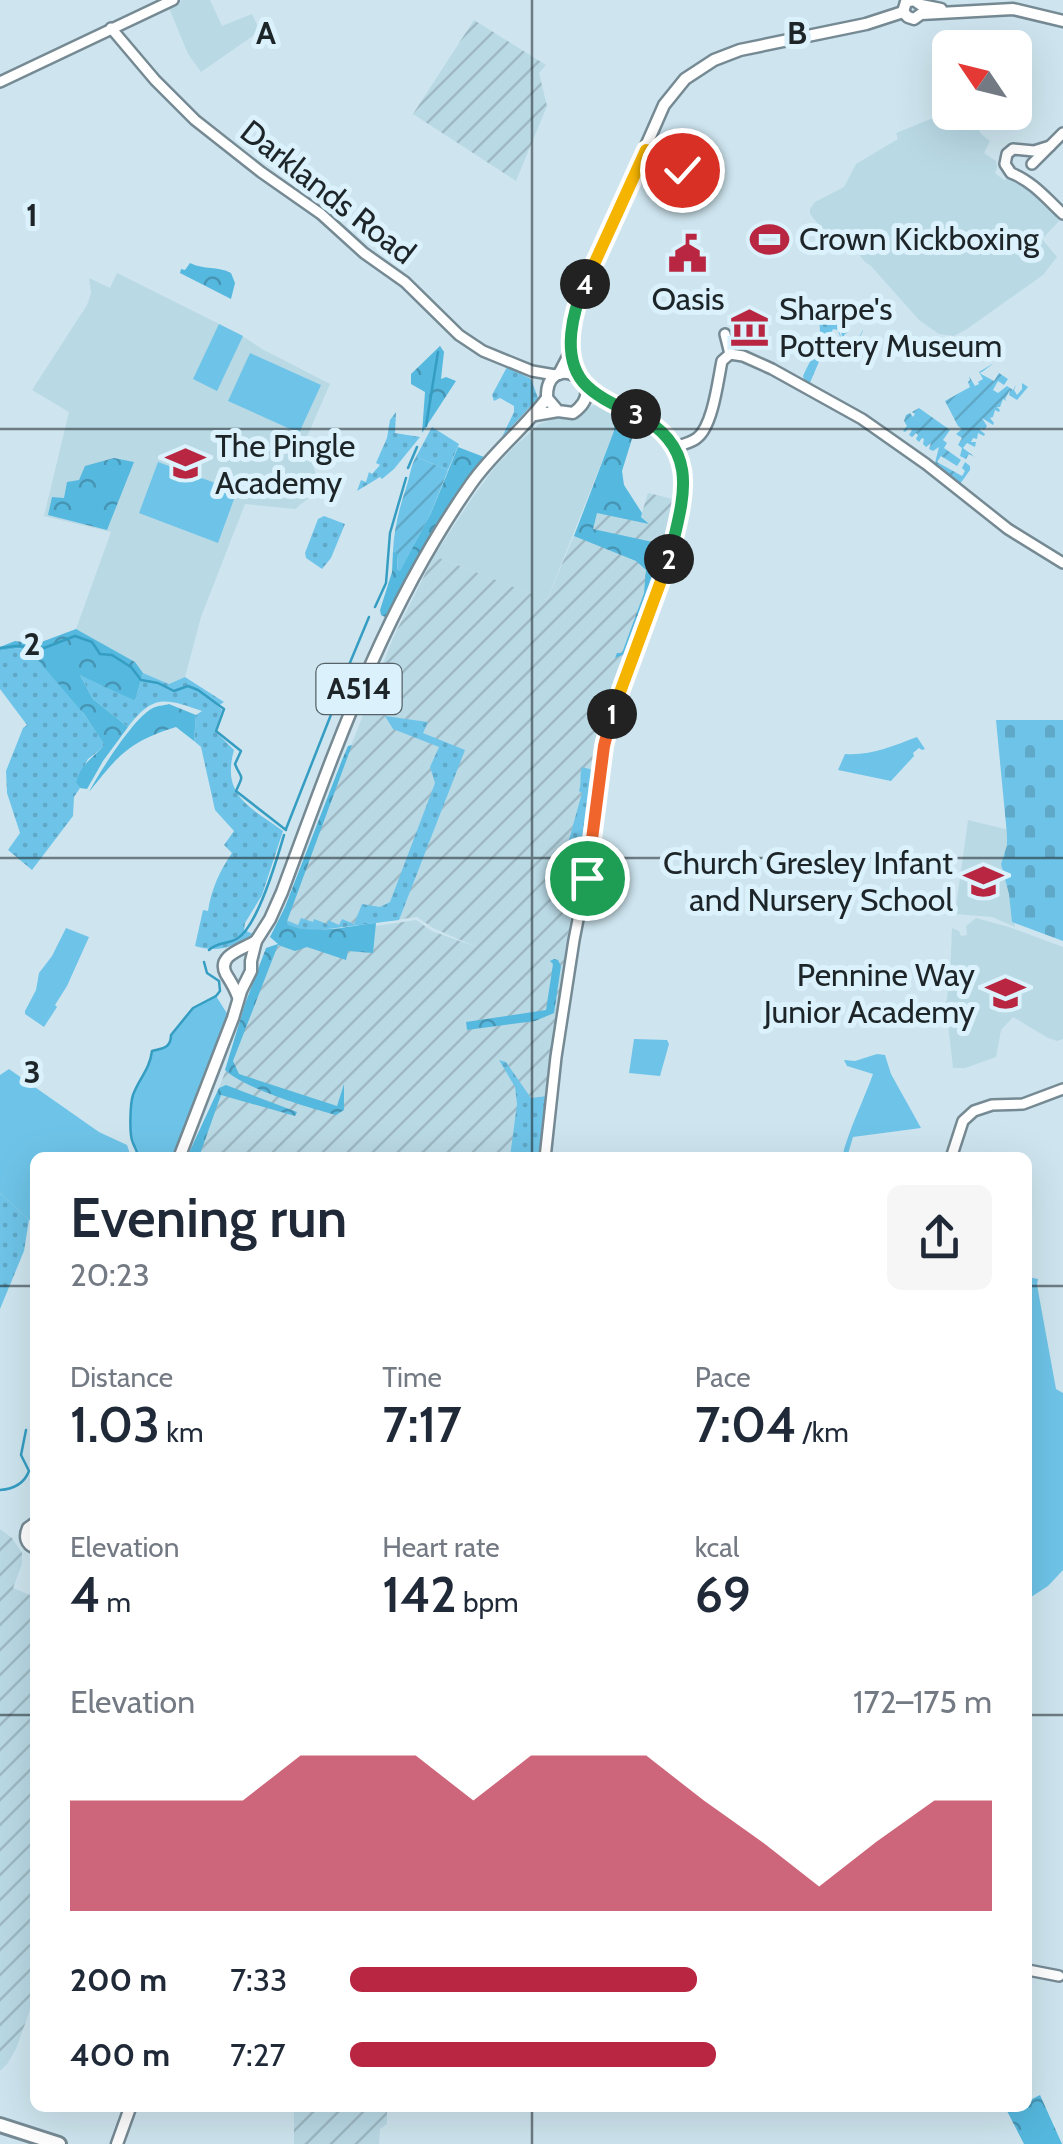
<!DOCTYPE html>
<meta charset="utf-8">
<style>
body{margin:0;font-family:Cabin,sans-serif;background:#f6f6f7;color:#1f2937;height:100vh;display:flex;flex-direction:column;font-size:38px;white-space:nowrap}
*{box-sizing:border-box;margin:0}
p{font-size:32px;color:#747a83}
.icon{flex:none;width:55px;height:55px;fill:none;stroke:currentColor;stroke-width:2;stroke-linecap:round;stroke-linejoin:round}
.map{position:relative;flex:1;overflow:hidden}
.side{position:absolute;left:30px;top:1152px;width:1002px;height:960px;display:flex;flex-direction:column;background:#fff;border-radius:15px;box-shadow:0 10px 40px #0002}
.side>*{flex:none}
.needle{width:65px;rotate:305deg}
.tools{position:absolute;left:932px;top:30px;display:grid;gap:20px}
.tools a{display:grid;place-items:center;width:100px;height:100px;border-radius:15px;background:#fff;box-shadow:0 10px 40px #0002;font-size:50px}
.pin{position:absolute;display:grid;place-items:center;width:85px;height:85px;color:#fff;margin:-42px;border:5px solid #fff;border-radius:50%;box-shadow:0 2px 10px #0007}
.km{position:absolute;width:50px;height:50px;margin:-25px;border-radius:50%;background:#222;color:#fff;font-size:28px;line-height:50px;text-align:center}
.round{display:grid;place-items:center;flex:none;width:105px;height:105px;border-radius:15px;background:#f6f6f7}
.summary{display:flex;align-items:center;justify-content:space-between;height:170px;padding:0 40px}
h1{font-size:55px;font-weight:600;line-height:75px}
.figures{display:grid;grid-template-columns:repeat(3,1fr);gap:15px;height:170px;padding:10px 40px}
.figures div{display:grid;align-content:center}
.figures b{font-size:50px;font-weight:600}
.figures small{font-size:28px;font-weight:400}
.figures p{font-size:28px}
.chart{height:280px;padding:20px 40px}
.chart p{display:flex;justify-content:space-between}
.chart svg{width:100%;height:180px;margin-top:10px;fill:#b82642;opacity:.7}
ul{padding:0 40px;list-style:none;font-size:32px}
li{display:grid;grid-template-columns:160px 120px 1fr;align-items:center;height:75px}
li i{height:25px;border-radius:12px;background:#b82642}
.map>svg:first-child{display:block}
</style>
<div class="map">
<svg width="1063" height="2144" viewBox="0 0 1063 2144">
<defs>
<pattern id="industrial-furrows" width="10" height="10" patternUnits="userSpaceOnUse" patternTransform="scale(2.5)"><rect width="10" height="10" fill="#b9d9e5"/><path d="M-1 1l2-2M0 10L10 0M9 11l2-2" fill="none" stroke="#9fbac4"/></pattern>
<pattern id="grass-dots" width="8" height="8" patternUnits="userSpaceOnUse" patternTransform="scale(2.5)"><rect width="8" height="8" fill="#6ec4e8"/><path d="M2 2h.1M6 6h.1" fill="none" stroke="#5fa8c7" stroke-width="1.8" stroke-linecap="round"/></pattern>
<pattern id="forest-crowns" width="20" height="18" patternUnits="userSpaceOnUse" patternTransform="scale(2.5)"><rect width="20" height="18" fill="#55b8de"/><path d="M2 6a3 3 0 1 1 6 0M12 15a3 3 0 1 1 6 0" fill="none" stroke="#4695b4"/></pattern>
<pattern id="cemetery-stones" width="16" height="16" patternUnits="userSpaceOnUse" patternTransform="scale(2.5)"><rect width="16" height="16" fill="#6ec4e8"/><path d="M2 7V4a2 2 0 0 1 4 0v3zM10 15v-3a2 2 0 0 1 4 0v3z" fill="#5fa8c7"/></pattern>
<pattern id="garden-furrows" width="10" height="10" patternUnits="userSpaceOnUse" patternTransform="scale(2.5)"><rect width="10" height="10" fill="#6ec4e8"/><path d="M-1 1l2-2M0 10L10 0M9 11l2-2" fill="none" stroke="#5fa8c7"/></pattern>
</defs>
<rect width="100%" height="100%" fill="#cee5ef"/>
<g fill="#b9d9e5">
<polygon points="182,0 210,0 222,26 252,14 260,31 201,72 188,54 169,8"/>
<polygon points="950,106 950,112 974,113 976,116 982,127 979,130 981,134 990,141 984,153 996,161 997,168 995,173 1004,180 1009,178 1025,183 1061,219 1042,239 1057,257 1043,275 967,329 954,336 939,334 919,320 871,266 865,262 844,236 823,230 810,214 810,209 815,202 844,187 856,164 898,139 896,133 943,114 942,107"/>
<polygon points="117,273 241,335 262,349 330,384 306,439 320,489 295,509 245,504 201,617 185,677 169,684 143,673 135,662 76,629 111,532 44,516 69,412 32,390 87,305 91,293 89,278 110,288"/>
<polygon points="595,405 620,415 614,421 614,431 547,600 434,556 472,498 495,467 513,448 539,424"/>
<polygon points="968,820 1009,830 1011,896 1015,927 992,917 955,914"/>
<polygon points="976,918 1009,927 1063,947 1063,1039 1057,1041 1048,1038 1013,1017 1001,1030 996,1057 965,1068 953,1068 946,1005 950,975 952,928 959,931 961,936 967,935 966,926"/>
</g>
<g fill="url(#industrial-furrows)">
<polygon points="474,20 546,65 539,73 547,106 516,181 413,114"/>
<polygon points="648,493 677,500 656,587 603,725 590,821 575,884 539,1157 187,1158 219,1088 272,948 308,936 416,920 432,931 476,947 433,928 417,917 312,931 278,942 275,941 393,638 434,556 547,600 577,528 597,512 647,523 641,516"/>
<polygon points="0,1529 12,1538 22,1553 22,1564 13,1588 35,1597 35,1996 16,2049 7,2064 0,2071"/>
<polygon points="294,2108 387,2108 387,2124 380,2129 379,2144 294,2144"/>
</g>
<g fill="url(#grass-dots)">
<path d="M827,303L835,319L846,352L841,332L846,329L848,332L844,335L848,347L854,346L863,330V324V331L847,360L838,330L833,329L809,385L805,383L803,376C815,350 827,338 815,309Z"/>
<polygon points="507,367 531,379 538,398 502,437 514,412 514,406 500,398 494,401 492,395"/>
<polygon points="396,412 395,433 420,437 394,469 382,479 380,477 357,491 361,480 366,482 369,472 372,474 380,465 376,463 387,438 390,420"/>
<polygon points="432,427 459,444 448,470 416,457"/>
<polygon points="324,516 345,524 331,558 322,569 306,558 305,553 318,519"/>
<path d="M19,648C47,657 88,720 106,745L88,759L76,783L80,788L74,797L73,816L32,870L8,850L20,833L7,793L6,771L23,728L27,725L0,689V651Z"/>
<path d="M79,673L135,701L143,673L169,684L185,677L224,702L218,706L222,710L215,731L234,750C221,797 251,807 283,831L262,895L245,923L244,930L253,934C235,947 217,953 195,946L203,910L208,911C211,890 220,870 232,853L224,845L234,831L215,810L201,747L194,741L196,715L202,711C165,698 153,694 128,727L93,699Z"/>
<polygon points="385,716 428,722 423,733 465,750 399,920 312,931 285,925 286,920 298,925 301,918 313,922 314,919 327,924 328,920 339,925 342,919 354,924 362,904 380,907 390,902 435,783 430,767 439,747 393,729"/>
<path d="M582,767L597,771L590,824L578,870L563,867V861L582,793L579,791C582,782 579,776 582,767Z"/>
<polygon points="499,1060 506,1062 531,1098 547,1096 540,1157 510,1157 517,1104 515,1087"/>
<polygon points="0,1193 29,1220 24,1251 0,1309"/>
</g>
<g fill="url(#forest-crowns)">
<path d="M190,263C204,270 218,266 231,273L235,283L231,299L180,273L181,269L185,270Z"/>
<polygon points="440,346 444,352 441,379 446,377 456,381 422,433 425,392 411,384 411,374"/>
<polygon points="620,415 635,421 636,426 622,471 624,485 642,513 641,517 649,524 597,513 593,529 662,544 659,561 625,654 615,658 617,653 622,653 644,593 646,570 636,561 574,536 614,431 614,421"/>
<polygon points="458,447 484,457 439,524 385,617 381,615 380,610 392,572 393,551 398,554 397,569 400,570 431,513"/>
<polygon points="114,458 134,462 107,530 48,515 52,497 64,498 67,482 79,480 85,466"/>
<path d="M76,629L135,662L143,673L135,701L80,675L93,699L128,727L103,761L87,789L80,788L76,783C80,765 93,757 105,745L84,714L31,652L19,648L0,651V647L15,641L36,644Z"/>
<path d="M169,704L196,715L194,741L176,727C128,742 119,755 89,792C99,773 134,717 153,708C156,706 166,705 169,704Z"/>
<path d="M352,745L286,924C313,936 347,926 376,923L373,953L348,951L346,960L307,947L295,951L278,945L233,1061L239,1074L337,1106L344,1084V1110L336,1115C307,1107 246,1089 225,1070L245,1004L266,948L278,944L270,937L285,907L342,760L348,746Z"/>
<polygon points="554,959 558,960 561,966 554,1013 535,1021 467,1030 466,1022 546,1010 553,964 550,961"/>
<polygon points="226,1085 297,1112 295,1116 221,1095 199,1157 187,1157 219,1088"/>
<polygon points="1040,2095 1062,2144 1024,2144 1007,2111 1015,2108 1028,2108 1028,2101"/>
</g>
<polygon fill="url(#cemetery-stones)" points="996,720 1063,720 1063,941 1012,922 1009,894 1001,864 1007,845 1007,835"/>
<g fill="#6ec4e8">
<polygon points="219,324 243,336 217,391 193,379"/>
<polygon points="250,353 321,385 299,433 228,401"/>
<polygon points="158,462 237,491 218,543 139,513"/>
<path d="M917,737L925,749L922,750L919,748L913,753L914,756L891,781L838,770L845,754C870,756 893,746 917,737Z"/>
<polygon points="66,928 89,937 67,986 55,1005 57,1007 44,1027 25,1014 25,1011 36,990 39,973 52,956"/>
<path d="M216,996L228,1015L172,1157H138C138,1152 135,1148 133,1143C129,1136 130,1104 133,1095C138,1080 150,1069 152,1052C163,1048 171,1048 171,1035L193,1008Z"/>
<polygon points="634,1039 667,1040 669,1044 660,1076 629,1073"/>
<path d="M877,1054L885,1055L891,1074L921,1128L853,1137L847,1157H842C849,1129 863,1102 873,1074L847,1066L844,1060L855,1061Z"/>
<polygon points="9,1069 99,1132 127,1145 131,1157 35,1158 35,1221 29,1220 0,1193 0,1075"/>
<polygon points="1028,1277 1038,1279 1037,1285 1056,1389 1063,1393 1063,1570 1048,1586 1028,1599"/>
</g>
<g fill="url(#garden-furrows)">
<polygon points="994,363 982,372 980,372 981,374 994,381 999,373 1008,379 1004,385 998,381 993,390 998,393 1007,386 1013,390 1016,385 1014,390 1017,395 1022,389 1022,383 1028,387 1017,400 1009,395 1010,390 1005,399 1007,401 1003,399 1000,407 997,407 1000,410 999,412 995,410 993,417 990,418 994,423 993,425 982,418 987,426 984,430 981,428 980,430 985,434 984,436 978,433 977,439 973,438 971,442 976,442 975,447 967,443 963,448 975,457 969,454 966,459 960,456 962,448 958,445 962,438 956,434 962,429 958,426 945,401 970,387 968,382 970,380 969,376 975,386 979,384 978,382 983,379 979,372"/>
<polygon points="919,408 950,430 943,440 947,443 944,448 961,460 957,466 941,456 937,462 962,476 965,471 962,468 965,462 970,466 970,470 960,484 935,463 939,447 933,451 929,449 931,443 926,447 923,444 924,439 922,438 919,442 916,439 918,435 916,433 912,437 909,435 912,430 909,428 905,432 903,431 907,426 904,421 906,415 910,413 913,417 915,414 912,412"/>
<path d="M416,457L448,470L431,513L400,571L397,570L398,555L393,551C394,529 399,509 406,488C410,477 410,467 416,457Z"/>
</g>
<g fill="none" stroke-linecap="round" stroke-linejoin="round">
<g stroke="#359dc2" stroke-width="2.5">
<polyline points="426,426 438,352"/>
<polyline points="408,468 417,447"/>
<polyline points="375,607 386,583 390,533 406,478"/>
<path d="M0,648L16,646L44,648L75,636L92,642L100,654L112,655L131,667L141,680L158,683L174,691L188,686L198,690L224,709L216,731L241,751L235,764C241,780 245,772 236,791L286,830"/>
<polyline points="344,677 369,617"/>
<polyline points="286,829 334,707"/>
<path d="M209,950C218,941 228,945 238,938C258,925 277,859 284,835"/>
<path d="M138,1158C138,1152 135,1148 133,1143C129,1136 130,1104 133,1095C138,1080 150,1069 152,1051C163,1048 171,1048 171,1035L193,1008L216,996L220,991L219,981L207,973L204,962"/>
<path d="M0,1490C14,1489 24,1484 29,1471L21,1455L26,1430"/>
</g>
<defs>
<g id="secondary">
<polyline points="111,28 155,80 195,120 261,172 321,214 364,253 405,282 459,335 483,351 532,371 555,375"/>
<polyline points="0,82 173,0"/>
<path d="M1050,146L1034,151L1013,149L1007,154L1005,164L1011,173C1032,181 1047,199 1063,214"/>
<polyline points="646,150 682,170"/>
<polyline points="1032,164 1063,133"/>
<polyline points="725,334 730,354"/>
<polyline points="730,354 743,356 772,369 862,419 926,464 1008,529 1063,563"/>
<path d="M674,447C681,445 691,443 697,438C713,426 718,380 722,361L730,354"/>
<polyline points="545,1158 556,1057 574,940 593,843 604,746 615,706 665,573 685,481 674,447 658,429 638,415 612,403 585,384"/>
<polyline points="951,1158 963,1121 974,1111 992,1105 1023,1104 1063,1089"/>
<polyline points="1028,1970 1059,1976"/>
</g>
<g id="primary">
<polyline points="903,12 908,17 914,19 921,14 1013,9 1063,21"/>
<polyline points="903,12 906,2 914,0 921,5 941,9"/>
<polyline points="559,374 571,351 577,303 664,105 685,79 714,60 740,50 866,24 903,12"/>
<path d="M535,415L558,411L573,413C615,383 545,348 547,398L558,411"/>
<path d="M238,997C235,988 231,982 226,974C216,955 244,949 256,941"/>
<path d="M179,1158L233,1018L241,991L251,971V961L256,941L270,919L282,892C335,750 383,609 471,484C493,452 524,429 547,398"/>
<path d="M35,1523L28,1528C24,1537 26,1544 35,1548"/>
<polyline points="117,2144 130,2108"/>
</g>
<polyline id="highway" points="0,2125 59,2144"/>
</defs>
<use href="#secondary" stroke="#768a94" stroke-width="14"/>
<use href="#primary" stroke="#768a94" stroke-width="15"/>
<use href="#highway" stroke="#768a94" stroke-width="18"/>
<use href="#secondary" stroke="#fff" stroke-width="9"/>
<use href="#primary" stroke="#fff" stroke-width="10"/>
<use href="#highway" stroke="#fff" stroke-width="12"/>
</g>
<g fill="none" stroke-linecap="round" stroke-linejoin="round">
<defs>
<polyline id="split-1" points="587,878 604,746 612,714"/>
<polyline id="split-2" points="612,714 669,559"/>
<path id="split-3" d="M636,414C703,449 683,499 669,559"/>
<path id="split-4" d="M585,284C573,311 561,355 583,382C596,397 618,407 636,414"/>
<polyline id="split-5" points="585,284 646,150 682,170"/>
</defs>
<use href="#split-1" stroke="#fff" stroke-width="20"/>
<use href="#split-2" stroke="#fff" stroke-width="20"/>
<use href="#split-3" stroke="#fff" stroke-width="20"/>
<use href="#split-4" stroke="#fff" stroke-width="20"/>
<use href="#split-5" stroke="#fff" stroke-width="20"/>
<use href="#split-1" stroke="#f0652b" stroke-width="12"/>
<use href="#split-2" stroke="#f5b400" stroke-width="12"/>
<use href="#split-3" stroke="#22a559" stroke-width="12"/>
<use href="#split-4" stroke="#22a559" stroke-width="12"/>
<use href="#split-5" stroke="#f5b400" stroke-width="12"/>
</g>
<path fill="none" stroke="#1d2529" stroke-width="2.5" stroke-opacity="0.55" d="M532,0V1158M0,429H1063M0,858H1063M0,1286H35M1028,1286H1063M0,1715H35M1028,1715H1063M532,2108V2144"/>
<defs>
<symbol id="stadium-bare" viewBox="-9 -9 18 18"><path d="M0-5a6.5 5 0 1 0 0 10a6.5 5 0 1 0 0-10ZM-3.5-1.8h7v3.6h-7Z" fill="#b82642" stroke="#dbf2fc" stroke-width="2.5" paint-order="stroke"/></symbol>
<symbol id="civic-bare" viewBox="-9 -9 18 18"><path d="M-.6-6.5H3V-4.5H.6V-3L4-1V1h2V6H-6V1h2V-1L-.6-3ZM-1.2 2.5V6h2.4V2.5Z" fill="#b82642" stroke="#dbf2fc" stroke-width="2.5" paint-order="stroke"/></symbol>
<symbol id="museum-bare" viewBox="-9 -9 18 18"><path d="M0-6L6-3V-2H-6V-3ZM-5-1h2V3h-2ZM-1-1h2V3h-2ZM3-1h2V3H3ZM-6 4H6V6H-6Z" fill="#b82642" stroke="#dbf2fc" stroke-width="2.5" paint-order="stroke"/></symbol>
<symbol id="school-bare" viewBox="-9 -9 18 18"><path d="M0-5L7-2L0 1L-7-2ZM-4 1L0 2.5L4 1V4Q0 6-4 4Z" fill="#b82642" stroke="#dbf2fc" stroke-width="2.5" paint-order="stroke"/></symbol>
</defs>
<g fill-rule="evenodd">
<use href="#stadium-bare" x="742" y="212" width="55" height="55"/>
<use href="#civic-bare" x="660" y="226" width="55" height="55"/>
<use href="#museum-bare" x="722" y="300" width="55" height="55"/>
<use href="#school-bare" x="158" y="436" width="55" height="55"/>
<use href="#school-bare" x="956" y="854" width="55" height="55"/>
<use href="#school-bare" x="978" y="966" width="55" height="55"/>
</g>
<g text-anchor="middle" stroke-width="10" stroke-linejoin="round" paint-order="stroke">
<rect fill="#dbf2fc" stroke="#566268" stroke-width="2.5" x="316.5" y="664" width="85" height="50" rx="8"/>
<g font-size="30" font-weight="bold" fill="#1d2529">
<text x="359" y="699">A514</text>
</g>
<g font-size="32" fill="#1d2529" stroke="#dbf2fc">
<text transform="translate(328 192) rotate(38)" y="11">Darklands Road</text>
</g>
<g font-size="32" fill="#1d2529" stroke="#dbf2fc" text-anchor="start">
<text x="799" y="250">Crown Kickboxing</text>
<text x="688" y="310" text-anchor="middle">Oasis</text>
<text x="779" y="320">Sharpe's<tspan x="779" dy="37">Pottery Museum</tspan></text>
<text x="215" y="457">The Pingle<tspan x="215" dy="37">Academy</tspan></text>
<text x="953" y="874" text-anchor="end">Church Gresley Infant<tspan x="953" dy="37">and Nursery School</tspan></text>
<text x="975" y="986" text-anchor="end">Pennine Way<tspan x="975" dy="37">Junior Academy</tspan></text>
</g>
</g>
<g font-size="32" text-anchor="middle" font-weight="bold" fill="#1d2529" stroke="#dbf2fc" stroke-width="10" stroke-linejoin="round" paint-order="stroke">
<text x="266" y="44">A</text>
<text x="797" y="44">B</text>
<text x="32" y="226">1</text>
<text x="32" y="655">2</text>
<text x="32" y="1083">3</text>
</g>
</svg>
<div class="tools">
<a><svg class="needle" viewBox="-14 -14 28 28"><path d="M0-13l5 13h-10z" fill="#e53935"/><path d="M0 13l5-13h-10z" fill="#747a83"/></svg></a>
</div>
<div class="pin" style="left:587px;top:878px;background:#1e9e55"><svg class="icon" aria-label="arrive" viewBox="0 0 24 24"><path d="M6 21V4h12l-3 4 3 4H6"/></svg></div>
<div class="pin" style="left:682px;top:170px;background:#d93025"><svg class="icon" aria-label="check" viewBox="0 0 24 24"><path d="M5 12l5 5 9-10"/></svg></div>
<b class="km" style="left:612px;top:714px">1</b>
<b class="km" style="left:669px;top:559px">2</b>
<b class="km" style="left:636px;top:414px">3</b>
<b class="km" style="left:585px;top:284px">4</b>
<section class="side">
<div class="summary"><div><h1>Evening run</h1><p>20:23</p></div><a class="round"><svg class="icon" aria-label="share" viewBox="0 0 24 24"><path d="M12 15V3M7 8l5-5 5 5M5 13v7h14v-7"/></svg></a></div>
<div class="figures">
<div><p>Distance</p><b>1.03<small> km</small></b></div>
<div><p>Time</p><b>7:17</b></div>
<div><p>Pace</p><b>7:04<small> /km</small></b></div>
</div>
<div class="figures">
<div><p>Elevation</p><b>4<small> m</small></b></div>
<div><p>Heart rate</p><b>142<small> bpm</small></b></div>
<div><p>kcal</p><b>69</b></div>
</div>
<div class="chart"><p><span>Elevation</span>172–175 m</p>
<svg viewBox="0 0 160 44" preserveAspectRatio="none"><path d="M0 44V17L10 17L20 17L30 17L40 6L50 6L60 6L70 17L80 6L90 6L100 6L110 17L120 27L130 38L140 27L150 17L160 17V44z"/></svg>
</div>
<ul>
<li><b>200 m</b>7:33<i style="width:54%"></i></li>
<li><b>400 m</b>7:27<i style="width:57%"></i></li>
</ul>
</section>
</div>
